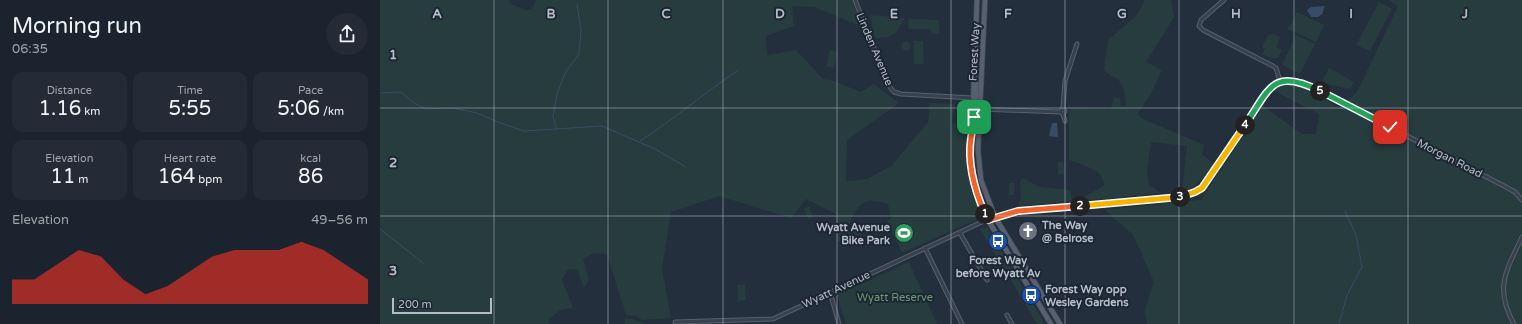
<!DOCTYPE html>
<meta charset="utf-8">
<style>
body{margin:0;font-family:"Varela Round",sans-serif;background:#242b36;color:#f1f3f6;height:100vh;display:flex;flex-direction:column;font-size:15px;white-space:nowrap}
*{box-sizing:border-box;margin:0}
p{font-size:13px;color:#a0a4aa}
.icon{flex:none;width:22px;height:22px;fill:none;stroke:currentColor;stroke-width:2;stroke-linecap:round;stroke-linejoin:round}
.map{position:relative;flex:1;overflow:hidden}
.side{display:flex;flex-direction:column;background:#1b232e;width:380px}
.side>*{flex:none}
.scale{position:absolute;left:12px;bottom:10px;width:100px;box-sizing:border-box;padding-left:4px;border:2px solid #b4bcc9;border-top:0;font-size:11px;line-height:14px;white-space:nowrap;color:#b4bcc9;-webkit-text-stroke:3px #1d2633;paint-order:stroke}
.pin{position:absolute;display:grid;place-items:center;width:34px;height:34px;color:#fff;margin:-17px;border-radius:8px;box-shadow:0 2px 6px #0006}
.km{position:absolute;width:20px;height:20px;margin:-10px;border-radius:50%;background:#222;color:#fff;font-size:11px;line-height:20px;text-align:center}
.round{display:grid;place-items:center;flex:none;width:42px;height:42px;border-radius:21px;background:#242b36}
.headline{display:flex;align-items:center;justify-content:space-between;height:68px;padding:0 12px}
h1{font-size:22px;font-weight:600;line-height:30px}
.figures{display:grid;grid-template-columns:repeat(3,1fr);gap:6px;height:68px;padding:4px 12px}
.figures div{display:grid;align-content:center;border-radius:10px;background:#242b36;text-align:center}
.figures b{font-size:20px;font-weight:600}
.figures small{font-size:11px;font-weight:400}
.figures p{font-size:11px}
.chart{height:112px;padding:8px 12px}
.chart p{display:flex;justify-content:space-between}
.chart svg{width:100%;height:72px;margin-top:4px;fill:#d93025;opacity:.7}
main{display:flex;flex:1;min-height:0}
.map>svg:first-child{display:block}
</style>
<main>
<section class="side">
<div class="headline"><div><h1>Morning run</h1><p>06:35</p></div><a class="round"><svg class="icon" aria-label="share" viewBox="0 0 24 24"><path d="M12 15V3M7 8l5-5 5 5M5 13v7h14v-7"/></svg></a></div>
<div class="figures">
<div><p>Distance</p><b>1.16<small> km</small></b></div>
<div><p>Time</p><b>5:55</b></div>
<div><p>Pace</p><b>5:06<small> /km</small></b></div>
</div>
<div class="figures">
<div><p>Elevation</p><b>11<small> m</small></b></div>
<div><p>Heart rate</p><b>164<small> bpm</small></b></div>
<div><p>kcal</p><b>86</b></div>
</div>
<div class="chart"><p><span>Elevation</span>49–56 m</p>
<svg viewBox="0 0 160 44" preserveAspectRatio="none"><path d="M0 44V29L10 29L20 20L30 11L40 15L50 29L60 38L70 33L80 24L90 15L100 11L110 11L120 11L130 6L140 11L150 20L160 29V44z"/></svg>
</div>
</section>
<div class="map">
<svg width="1142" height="324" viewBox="0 0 1142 324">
<rect width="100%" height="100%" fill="#242f3e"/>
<g fill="#263c3f">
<path d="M0,0H129L131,4L146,10L152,9L156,0H472L482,27L435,7L412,6L414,26L386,36L387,55L416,50L443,79L451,80L481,92L494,84L519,103L467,140L466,181L487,179L511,166L548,122L550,103L575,104L572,123L588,126L587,172L602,217L522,253L507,221L511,219L508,204C502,203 494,200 489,201C473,204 468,229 463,243L457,241L456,214L426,199L411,218L339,196L291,212L282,269L291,318L262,320L257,316L246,315L227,254L214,253L203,259L209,280L204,288L197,269L187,270L182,280L193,308L180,310L168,320L170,324H0Z"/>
<path d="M765,0H791L794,17L766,62L782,70L771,94L758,113L761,118L824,145L822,154L834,164L828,173L811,189L802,190L807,146L771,142L767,171L769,185L781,193L699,201L698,200L724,186C724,169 702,165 689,160V110L694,108L731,109L734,97L740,99L741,107L746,106L744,89L738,79L731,76L724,70L728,40L757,15Z"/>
<polygon points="1009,0 1142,0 1142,324 767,324 765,310 774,282 753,235 725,210 821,200 883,106 922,134 936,134 939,114 894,91 899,86 914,82 960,108 977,92 1018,6"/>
<polygon points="999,2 1012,9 990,51 976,45"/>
<polygon points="917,12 944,25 936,42 908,29"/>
<path d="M490,15L524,18C519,33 512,39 495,38Z"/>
<polygon points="529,19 559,20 559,34 552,33 549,29 528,29"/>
<polygon points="893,34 900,37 896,47 902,50 898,58 894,59 882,54 885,49 882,47 888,35"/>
<polygon points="916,35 935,44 920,74 902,65"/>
<polygon points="534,41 543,41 544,64 534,64"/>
<circle cx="526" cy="46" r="4.5"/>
<polygon points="450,50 458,52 454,68 446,66"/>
<polygon points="949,68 974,82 970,89 941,83"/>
<polygon points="683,161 684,174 678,174 678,162"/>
<polygon points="643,178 660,187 690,190 692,201 638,206 641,197 640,181"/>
<polygon points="629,183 635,183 634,195 629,195"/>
<polygon points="429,206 433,217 428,219 424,208"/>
<polygon points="607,227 665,324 657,324 600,229"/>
<polygon points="471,230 480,231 482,236 475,239 469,237 468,233"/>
<polygon points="529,262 557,324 466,324 457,295"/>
<polygon points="365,284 366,300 358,301 357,285"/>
<polygon points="244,319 252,319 266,324 245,324"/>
</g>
<g fill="#394c67">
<polygon points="945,6 942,14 938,17 931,17 927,10 931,7"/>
<polygon points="672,123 677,123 678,137 669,136"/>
</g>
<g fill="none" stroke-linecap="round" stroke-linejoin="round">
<g stroke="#394c67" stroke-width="1">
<polyline points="0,93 21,92 34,103 46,109 73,108 97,113 118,122 144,131 222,126 275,149 306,167"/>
<polyline points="177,130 173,117 177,94 185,73 199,54 201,31 197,4"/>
<path d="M260,141C293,120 324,93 357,71"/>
<polyline points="0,229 43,263"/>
<polyline points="959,324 967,295 982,267 976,235 965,211"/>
</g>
<defs>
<g id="street">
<polyline points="475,0 509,86 514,92 521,94 593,98"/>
<polyline points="844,0 821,20 819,26 823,30 893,66 896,68 900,81"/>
<polyline points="683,108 685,81 697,44"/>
<polyline points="600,109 680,112"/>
<polyline points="683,114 685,111 683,108 680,112 683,114 685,121"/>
<polyline points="580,233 607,280"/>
<polyline points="545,248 582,324"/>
<polyline points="450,292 459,324"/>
<polyline points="627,315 632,324"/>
<path d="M295,322L393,319L604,221L638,211L784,199C801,197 815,196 827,182L888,91C901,79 912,78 928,85L1126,187L1135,192L1142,200"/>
<path d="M1134,324C1114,288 1126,271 1142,237"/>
</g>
<g id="primary">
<polyline points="597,0 591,156 595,188 608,220 671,324"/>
<polyline points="605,0 598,150 601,180 615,217 680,324"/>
<polyline points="596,82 596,105 600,109"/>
</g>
</defs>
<use href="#street" stroke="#565f6c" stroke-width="5"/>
<use href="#primary" stroke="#414a57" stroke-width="6"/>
<use href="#street" stroke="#38414e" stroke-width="3"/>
<use href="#primary" stroke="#56606e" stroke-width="4.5"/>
</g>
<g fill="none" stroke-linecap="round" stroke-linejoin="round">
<defs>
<path id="split-1" d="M594,117C594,124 592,131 591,138C587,164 595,191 605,214"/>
<polyline id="split-2" points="605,214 608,220 638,211 700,206"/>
<polyline id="split-3" points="700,206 800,197"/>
<polyline id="split-4" points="800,197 815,192 822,188 865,125"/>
<path id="split-5" d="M865,125C890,88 893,67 940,91"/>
<polyline id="split-6" points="940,91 1010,127"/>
</defs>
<use href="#split-1" stroke="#fff" stroke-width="8"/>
<use href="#split-2" stroke="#fff" stroke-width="8"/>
<use href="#split-3" stroke="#fff" stroke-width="8"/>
<use href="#split-4" stroke="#fff" stroke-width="8"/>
<use href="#split-5" stroke="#fff" stroke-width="8"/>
<use href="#split-6" stroke="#fff" stroke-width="8"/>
<use href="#split-1" stroke="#f0652b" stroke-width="5"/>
<use href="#split-2" stroke="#f0652b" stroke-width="5"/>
<use href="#split-3" stroke="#f5b400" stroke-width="5"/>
<use href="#split-4" stroke="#f5b400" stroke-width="5"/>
<use href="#split-5" stroke="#22a559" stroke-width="5"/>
<use href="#split-6" stroke="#22a559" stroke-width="5"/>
</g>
<path fill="none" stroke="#b4bcc9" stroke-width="1" stroke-opacity="0.55" d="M114,0V324M228,0V324M343,0V324M457,0V324M571,0V324M685,0V324M799,0V324M914,0V324M1028,0V324M0,108H1142M0,216H1142"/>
<defs>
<symbol id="church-disc" viewBox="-11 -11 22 22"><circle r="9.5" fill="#6b7280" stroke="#1d2633"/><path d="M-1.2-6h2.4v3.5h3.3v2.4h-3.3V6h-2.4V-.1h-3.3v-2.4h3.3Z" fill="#fff"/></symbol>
<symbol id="stadium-disc" viewBox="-11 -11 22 22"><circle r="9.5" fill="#2e9e5b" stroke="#1d2633"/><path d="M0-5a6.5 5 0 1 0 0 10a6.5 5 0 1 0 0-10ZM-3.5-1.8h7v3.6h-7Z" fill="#fff"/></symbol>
<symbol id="bus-disc" viewBox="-11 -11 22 22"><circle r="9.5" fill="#1a4fb4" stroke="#1d2633"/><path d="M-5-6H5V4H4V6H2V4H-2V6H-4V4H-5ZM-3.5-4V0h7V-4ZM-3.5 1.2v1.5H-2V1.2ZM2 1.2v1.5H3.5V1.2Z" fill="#fff"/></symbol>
</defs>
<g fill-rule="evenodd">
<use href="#church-disc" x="637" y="220" width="22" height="22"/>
<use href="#stadium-disc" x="513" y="222" width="22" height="22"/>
<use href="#bus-disc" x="607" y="230" width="22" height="22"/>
<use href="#bus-disc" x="640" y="284" width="22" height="22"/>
</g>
<g text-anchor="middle" stroke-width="4" stroke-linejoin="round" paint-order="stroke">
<g font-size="11" fill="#b4bcc9" stroke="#1d2633">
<text transform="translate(495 49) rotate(67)" y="4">Linden Avenue</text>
<text transform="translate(594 52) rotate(-87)" y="4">Forest Way</text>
<text transform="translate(1070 158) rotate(27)" y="4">Morgan Road</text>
<text transform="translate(456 289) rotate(-25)" y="4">Wyatt Avenue</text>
</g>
<g font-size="11" font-weight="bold" fill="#b4bcc9" stroke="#1d2633" text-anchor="start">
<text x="662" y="229">The Way<tspan x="662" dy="13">@ Belrose</tspan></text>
<text x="510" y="231" text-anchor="end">Wyatt Avenue<tspan x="510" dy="13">Bike Park</tspan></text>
<text x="618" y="264" text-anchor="middle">Forest Way<tspan x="618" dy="13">before Wyatt Av</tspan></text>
<text x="665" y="293">Forest Way opp<tspan x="665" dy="13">Wesley Gardens</tspan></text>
</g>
<g font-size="11" fill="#6b9a76" stroke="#1d2633">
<text x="515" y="301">Wyatt Reserve</text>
</g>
</g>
<g font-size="13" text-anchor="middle" font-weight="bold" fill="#b4bcc9" stroke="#1d2633" stroke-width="4" stroke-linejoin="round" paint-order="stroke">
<text x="57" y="18">A</text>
<text x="171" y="18">B</text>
<text x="286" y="18">C</text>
<text x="400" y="18">D</text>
<text x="514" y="18">E</text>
<text x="628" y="18">F</text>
<text x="742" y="18">G</text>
<text x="856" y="18">H</text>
<text x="971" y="18">I</text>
<text x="1085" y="18">J</text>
<text x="13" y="59">1</text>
<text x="13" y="167">2</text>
<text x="13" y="275">3</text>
</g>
</svg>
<div class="scale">200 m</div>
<div class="pin" style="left:594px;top:117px;background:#1e9e55"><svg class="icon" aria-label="arrive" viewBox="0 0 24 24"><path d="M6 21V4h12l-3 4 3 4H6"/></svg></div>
<div class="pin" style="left:1010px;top:127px;background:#d93025"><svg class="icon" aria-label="check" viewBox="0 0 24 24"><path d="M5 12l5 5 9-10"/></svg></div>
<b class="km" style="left:605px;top:214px">1</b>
<b class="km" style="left:700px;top:206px">2</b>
<b class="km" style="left:800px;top:197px">3</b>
<b class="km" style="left:865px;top:125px">4</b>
<b class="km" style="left:940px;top:91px">5</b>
</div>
</main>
